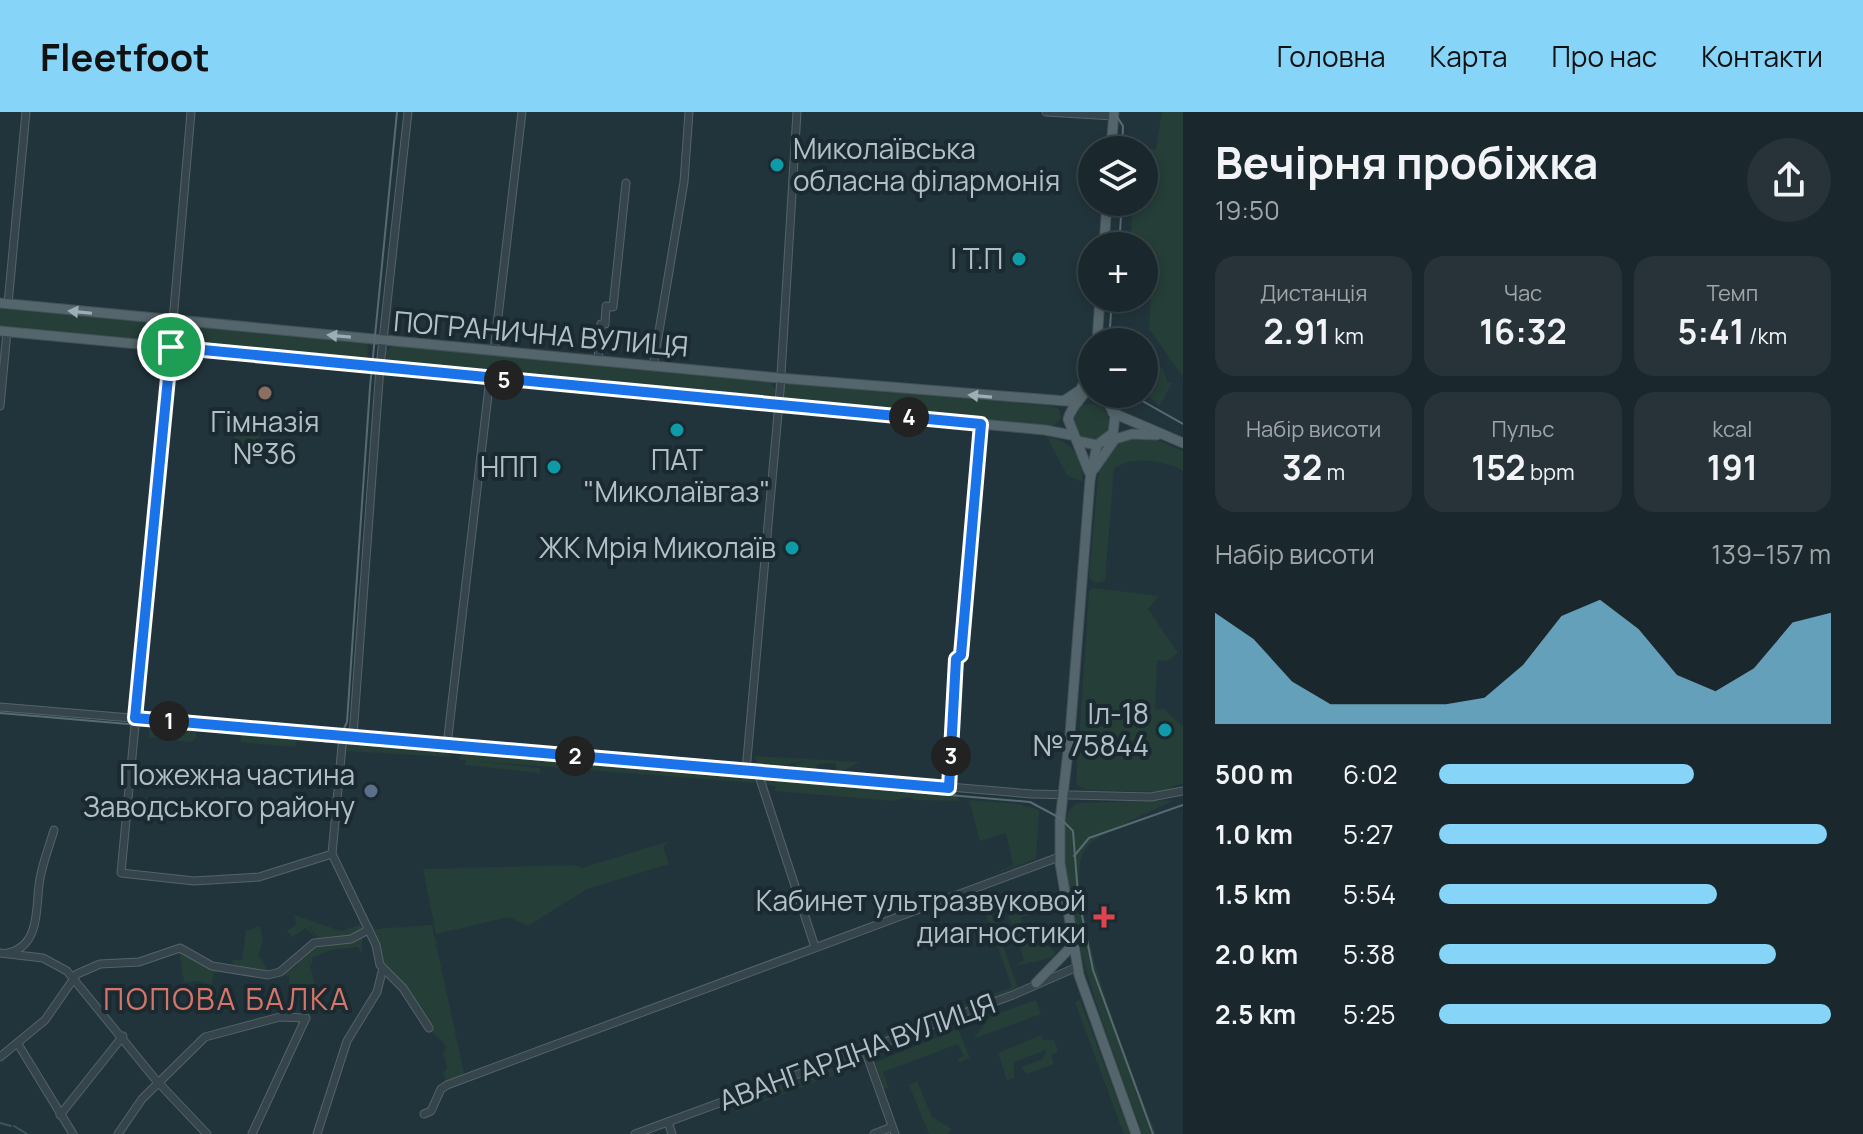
<!DOCTYPE html>
<html lang="uk">
<meta charset="utf-8">
<style>
body{margin:0;font-family:Manrope,sans-serif;background:#273338;color:#f1f3f6;height:100vh;display:flex;flex-direction:column;font-size:30px;white-space:nowrap}
*{box-sizing:border-box;margin:0}
p{font-size:26px;color:#9fa5a9}
.icon{flex:none;width:44px;height:44px;fill:none;stroke:currentColor;stroke-width:2;stroke-linecap:round;stroke-linejoin:round}
.map{position:relative;flex:1;overflow:hidden}
.details{display:flex;flex-direction:column;background:#1a272c;width:680px}
.details>*{flex:none}
.tools{position:absolute;left:1078px;top:24px;display:grid;gap:16px}
.tools a{display:grid;place-items:center;width:80px;height:80px;border-radius:50%;background:#1a272c;box-shadow:0 4px 12px #0003,0 0 0 2px #384448;font-size:40px}
.pin{position:absolute;display:grid;place-items:center;width:68px;height:68px;color:#fff;margin:-34px;border:4px solid #fff;border-radius:50%;box-shadow:0 2px 8px #0007}
.km{position:absolute;width:40px;height:40px;margin:-20px;border-radius:50%;background:#222;color:#fff;font-size:22px;line-height:40px;text-align:center}
.round{display:grid;place-items:center;flex:none;width:84px;height:84px;border-radius:42px;background:#273338}
.headline{display:flex;align-items:center;justify-content:space-between;height:136px;padding:0 32px}
h1{font-size:44px;font-weight:700;line-height:60px}
.figures{display:grid;grid-template-columns:repeat(3,1fr);gap:12px;height:136px;padding:8px 32px}
.figures div{display:grid;align-content:center;border-radius:20px;background:#273338;text-align:center}
.figures b{font-size:34px;font-weight:700}
.figures small{font-size:22px;font-weight:400}
.figures p{font-size:22px}
.chart{height:224px;padding:16px 32px}
.chart p{display:flex;justify-content:space-between}
.chart svg{width:100%;height:144px;margin-top:8px;fill:#86d4f7;opacity:.7}
ul{padding:0 32px;list-style:none;font-size:26px}
li{display:grid;grid-template-columns:128px 96px 1fr;align-items:center;height:60px}
li i{height:20px;border-radius:10px;background:#86d4f7}
header{display:flex;align-items:center;gap:48px;box-sizing:border-box;height:112px;padding:0 40px;background:#86d4f7;color:#111}
header strong{font-size:38px}
nav{display:flex;gap:44px;margin-inline-start:auto;font-size:28px}
main{display:flex;flex:1;min-height:0}
.map>svg:first-child{display:block}
</style>
<header>
<strong>Fleetfoot</strong>
<nav><a>Головна</a><a>Карта</a><a>Про нас</a><a>Контакти</a></nav>
</header>
<main>
<div class="map">
<svg width="1183" height="1022" viewBox="0 0 1183 1022">
<rect width="100%" height="100%" fill="#22343b"/>
<g fill="#253e38">
<polygon points="1162,0 1183,0 1183,265 1149,217 1152,159 1144,155 1144,134 1130,134 1133,90 1144,90 1144,38 1137,36 1156,37"/>
<polygon points="0,195 368,231 367,251 0,215"/>
<polygon points="394,233 770,269 776,279 771,288 388,252 386,239"/>
<polygon points="1144,234 1156,254 1162,256 1168,271 1172,271 1159,294 1144,280"/>
<polygon points="784,270 1051,294 1059,297 1061,306 1052,315 783,290"/>
<circle cx="1091" cy="310" r="18"/>
<polygon points="237,303 261,305 258,338 234,336"/>
<path d="M1148,324L1183,339V359C1166,348 1131,343 1114,357L1105,469L1094,471L1089,465L1099,355L1121,329Z"/>
<path d="M1047,325C1073,329 1083,345 1082,370L1067,363Z"/>
<polygon points="1093,476 1159,484 1148,497 1178,541 1167,549 1157,548 1155,598 1164,597 1183,615 1183,671 1171,675 1169,680 1085,678 1076,672 1089,480"/>
<polygon points="150,611 196,615 196,626 191,630 149,625"/>
<polygon points="242,620 314,626 314,631 296,630 295,635 240,630"/>
<polygon points="353,629 447,636 451,645 346,639 348,630"/>
<polygon points="462,638 752,664 756,671 473,649 540,656 540,661 465,653 466,648 459,648"/>
<polygon points="753,644 860,650 838,661 835,651 819,652 812,659 786,657 806,648 776,656 766,646 774,657 762,656"/>
<polygon points="763,665 958,681 959,689 915,688 908,685 894,689 774,679 776,675 765,672"/>
<polygon points="969,688 1020,692 1039,698 1036,747 981,767 1013,753 1006,721 980,729"/>
<path d="M1174,688C1156,698 1097,722 1087,735C1053,773 1138,973 1156,1022H1143C1126,974 1025,723 1077,691Z"/>
<polygon points="669,729 663,735 669,752 587,777 528,814 509,805 436,822 423,757 575,753 582,756"/>
<polygon points="982,776 1018,876 844,943 842,939 1012,875 978,780"/>
<polygon points="1023,791 1029,793 1031,803 1021,805 1023,819 1033,817 1037,823 1033,828 1036,831 1041,826 1056,841 1051,846 1015,854 1024,848 1006,797"/>
<polygon points="294,803 341,819 359,813 359,809 362,816 355,823 319,827 308,813 317,828 306,816 292,825 287,819 297,812"/>
<polygon points="369,809 376,817 432,813 465,966 447,970 443,961 447,956 445,946 442,944 447,934 419,908 418,899 385,856 366,810"/>
<polygon points="260,814 263,830 258,843 269,860 232,852 233,848 242,848 246,819"/>
<path d="M363,824L361,841L358,835L331,838L312,846V854L309,848C313,866 321,885 310,905L333,915L308,905L309,902L284,903L311,900L312,884L289,880V864L278,863L295,855L314,834Z"/>
<polygon points="179,838 202,853 220,858 214,862 212,873 198,869 184,871"/>
<polygon points="1036,888 1041,902 973,927 991,904"/>
<polygon points="1080,888 1130,1022 1124,1022 1120,1012 1075,890"/>
<polygon points="958,917 970,946 959,950 957,947 964,944 958,932 883,960 889,977 883,976 871,952"/>
<polygon points="1041,923 1043,928 1054,928 1058,939 1051,944 1054,952 1026,962 1021,955 1043,947 1046,938 1014,950 1014,966 1007,968 998,941"/>
<polygon points="853,946 860,948 859,954 736,1000 735,998 847,956 735,996 733,991"/>
<polygon points="917,969 932,1005 952,1017 947,1022 929,1022 909,973"/>
</g>
<g fill="none" stroke-linecap="round" stroke-linejoin="round">
<g stroke="#365662" stroke-width="2">
<polyline points="0,1011 11,1014"/>
<polyline points="14,1014 27,1022"/>
</g>
<defs>
<g id="minor">
<polyline points="1046,0 1114,4"/>
<polyline points="8,192 26,0"/>
<polyline points="173,209 191,0"/>
<polyline points="171,235 121,761 194,769 259,765 332,742"/>
<polyline points="494,239 522,0"/>
<polyline points="598,248 601,212 605,212 606,194 613,195 626,71"/>
<polyline points="653,255 684,70 689,0"/>
<polyline points="0,294 7,219"/>
<polyline points="0,595 1032,682 1151,685 1183,679"/>
<polyline points="343,623 332,742 376,833 380,853 403,876 429,916"/>
<polyline points="353,624 380,255 408,0"/>
<polyline points="447,633 490,266"/>
<polyline points="746,659 780,279 797,0"/>
<polyline points="758,661 815,835"/>
<polyline points="949,676 956,547 961,543 981,312"/>
<polyline points="0,841 43,846 67,859 155,967 207,1022"/>
<path d="M8,841C40,834 36,796 39,773C41,754 49,736 54,718"/>
<polyline points="18,932 73,1022"/>
<polyline points="865,938 895,1022"/>
<polyline points="0,945 45,908 77,862 100,852 139,850 180,836 212,854 268,863 280,860 314,831 351,827 368,818"/>
<polyline points="424,1002 431,999 441,977 447,973 1059,745"/>
<polyline points="60,1003 123,924"/>
<polyline points="668,1010 672,1022"/>
<polyline points="118,1022 142,987 205,925 280,905 306,906 304,910 252,1022"/>
<polyline points="317,1022 347,929 377,880 383,856"/>
<polyline points="635,1022 1013,883 1077,855"/>
<polyline points="874,1022 892,1015"/>
</g>
<g id="major">
<polyline points="1111,38 1114,0"/>
<polyline points="1104,134 1107,90"/>
<polyline points="0,191 779,266 1078,290"/>
<polyline points="0,219 1045,318 1071,323"/>
<polyline points="1097,230 1100,186"/>
<polyline points="1065,288 1080,278 1092,258"/>
<polyline points="1113,301 1183,331"/>
<polyline points="1077,329 1097,333 1113,321 1115,304 1104,282"/>
<polyline points="1105,330 1132,322 1157,323"/>
<polyline points="1097,333 1090,368 1070,622 1060,709 1060,751 1079,863 1136,1022"/>
<polyline points="1094,357 1115,327"/>
<path d="M1089,360L1068,307C1072,291 1087,284 1092,267"/>
<polyline points="1036,871 1072,834"/>
</g>
</defs>
<use href="#minor" stroke="#546369" stroke-width="9"/>
<use href="#major" stroke="#425157" stroke-width="11"/>
<use href="#minor" stroke="#36454b" stroke-width="7"/>
<use href="#major" stroke="#54656b" stroke-width="9"/>
<g stroke="#586a72" stroke-width="2">
<polyline points="1114,0 1123,14 1122,38"/>
<polyline points="1119,134 1122,90"/>
<polyline points="1109,230 1112,186"/>
<polyline points="1130,282 1183,312"/>
<polyline points="0,601 1030,690 1060,706 1073,719 1078,783 1093,858 1153,1022"/>
<polyline points="326,630 341,623 347,610 370,275 397,0"/>
<polyline points="1074,744 1089,726 1183,693"/>
</g>
</g>
<defs><path id="oneway-solid" d="M-6-.8H1V-3.2L6.5 0L1 3.2V.8H-6Z" transform="scale(2)"/></defs>
<g fill="#9eaeb5">
<use href="#oneway-solid" transform="translate(80 200) rotate(-174)"/>
<use href="#oneway-solid" transform="translate(339 224) rotate(-175)"/>
<use href="#oneway-solid" transform="translate(980 284) rotate(-175)"/>
</g>
<g fill="none" stroke-linecap="round" stroke-linejoin="round">
<defs>
<polygon id="route" points="171,235 981,312 961,543 956,547 949,676 135,606"/>
</defs>
<use href="#route" stroke="#fff" stroke-width="16"/>
<use href="#route" stroke="#1a73e8" stroke-width="10"/>
</g>
<g fill="#0f9aa8" stroke="#1b2a30" stroke-width="3">
<circle cx="777" cy="53" r="8"/>
<circle cx="1019" cy="147" r="8"/>
<circle cx="677" cy="318" r="8"/>
<circle cx="554" cy="355" r="8"/>
<circle cx="792" cy="436" r="8"/>
<circle cx="1165" cy="618" r="8"/>
</g>
<circle fill="#8d6e63" stroke="#1b2a30" stroke-width="3" cx="265" cy="281" r="8"/>
<circle fill="#5c6f8a" stroke="#1b2a30" stroke-width="3" cx="371" cy="679" r="8"/>
<path fill="#e0444e" stroke="#1b2a30" stroke-width="3" d="M1100 793h8v8h8v8h-8v8h-8v-8h-8v-8h8z"/>
<g text-anchor="middle" stroke-width="8" stroke-linejoin="round" paint-order="stroke">
<g font-size="28" fill="#b1c0c7" stroke="#1b2a30" text-anchor="end">
<text x="793" y="47" text-anchor="start">Миколаївська<tspan x="793" dy="32">обласна філармонія</tspan></text>
<text x="1003" y="157">І Т.П</text>
<text x="265" y="320" text-anchor="middle">Гімназія<tspan x="265" dy="32">№36</tspan></text>
<text x="677" y="358" text-anchor="middle">ПАТ<tspan x="677" dy="32">"Миколаївгаз"</tspan></text>
<text x="538" y="365">НПП</text>
<text x="776" y="446">ЖК Мрія Миколаїв</text>
<text x="1149" y="612">Іл-18<tspan x="1149" dy="32">№ 75844</tspan></text>
<text x="355" y="673">Пожежна частина<tspan x="355" dy="32">Заводського району</tspan></text>
<text x="1086" y="799">Кабинет ультразвуковой<tspan x="1086" dy="32">диагностики</tspan></text>
</g>
<g font-size="28" fill="#b1c0c7" stroke="#1b2a30">
<text transform="translate(541 222) rotate(5)" y="10">ПОГРАНИЧНА ВУЛИЦЯ</text>
<text transform="translate(857 940) rotate(-20)" y="10">АВАНГАРДНА ВУЛИЦЯ</text>
</g>
<g font-size="30" letter-spacing="2" fill="#d57668" stroke="#1b2a30">
<text x="227" y="898">ПОПОВА БАЛКА</text>
</g>
</g>
</svg>
<div class="tools">
<a><svg class="icon" aria-label="layers" viewBox="0 0 24 24"><path d="M12 4l9 5-9 5-9-5zM3 14l9 5 9-5"/></svg></a>
<a>+</a>
<a>−</a>
</div>
<div class="pin" style="left:171px;top:235px;background:#1e9e55"><svg class="icon" aria-label="arrive" viewBox="0 0 24 24"><path d="M6 21V4h12l-3 4 3 4H6"/></svg></div>
<b class="km" style="left:169px;top:609px">1</b>
<b class="km" style="left:575px;top:644px">2</b>
<b class="km" style="left:951px;top:644px">3</b>
<b class="km" style="left:909px;top:305px">4</b>
<b class="km" style="left:504px;top:268px">5</b>
</div>
<section class="details">
<div class="headline"><div><h1>Вечірня пробіжка</h1><p>19:50</p></div><a class="round"><svg class="icon" aria-label="share" viewBox="0 0 24 24"><path d="M12 15V3M7 8l5-5 5 5M5 13v7h14v-7"/></svg></a></div>
<div class="figures">
<div><p>Дистанція</p><b>2.91<small> km</small></b></div>
<div><p>Час</p><b>16:32</b></div>
<div><p>Темп</p><b>5:41<small> /km</small></b></div>
</div>
<div class="figures">
<div><p>Набір висоти</p><b>32<small> m</small></b></div>
<div><p>Пульс</p><b>152<small> bpm</small></b></div>
<div><p>kcal</p><b>191</b></div>
</div>
<div class="chart"><p><span>Набір висоти</span>139–157 m</p>
<svg viewBox="0 0 160 44" preserveAspectRatio="none"><path d="M0 44V10L10 18L20 31L30 38L40 38L50 38L60 38L70 36L80 26L90 11L100 6L110 15L120 29L130 34L140 27L150 13L160 10V44z"/></svg>
</div>
<ul>
<li><b>500 m</b>6:02<i style="width:65%"></i></li>
<li><b>1.0 km</b>5:27<i style="width:99%"></i></li>
<li><b>1.5 km</b>5:54<i style="width:71%"></i></li>
<li><b>2.0 km</b>5:38<i style="width:86%"></i></li>
<li><b>2.5 km</b>5:25<i style="width:100%"></i></li>
</ul>
</section>
</main>
